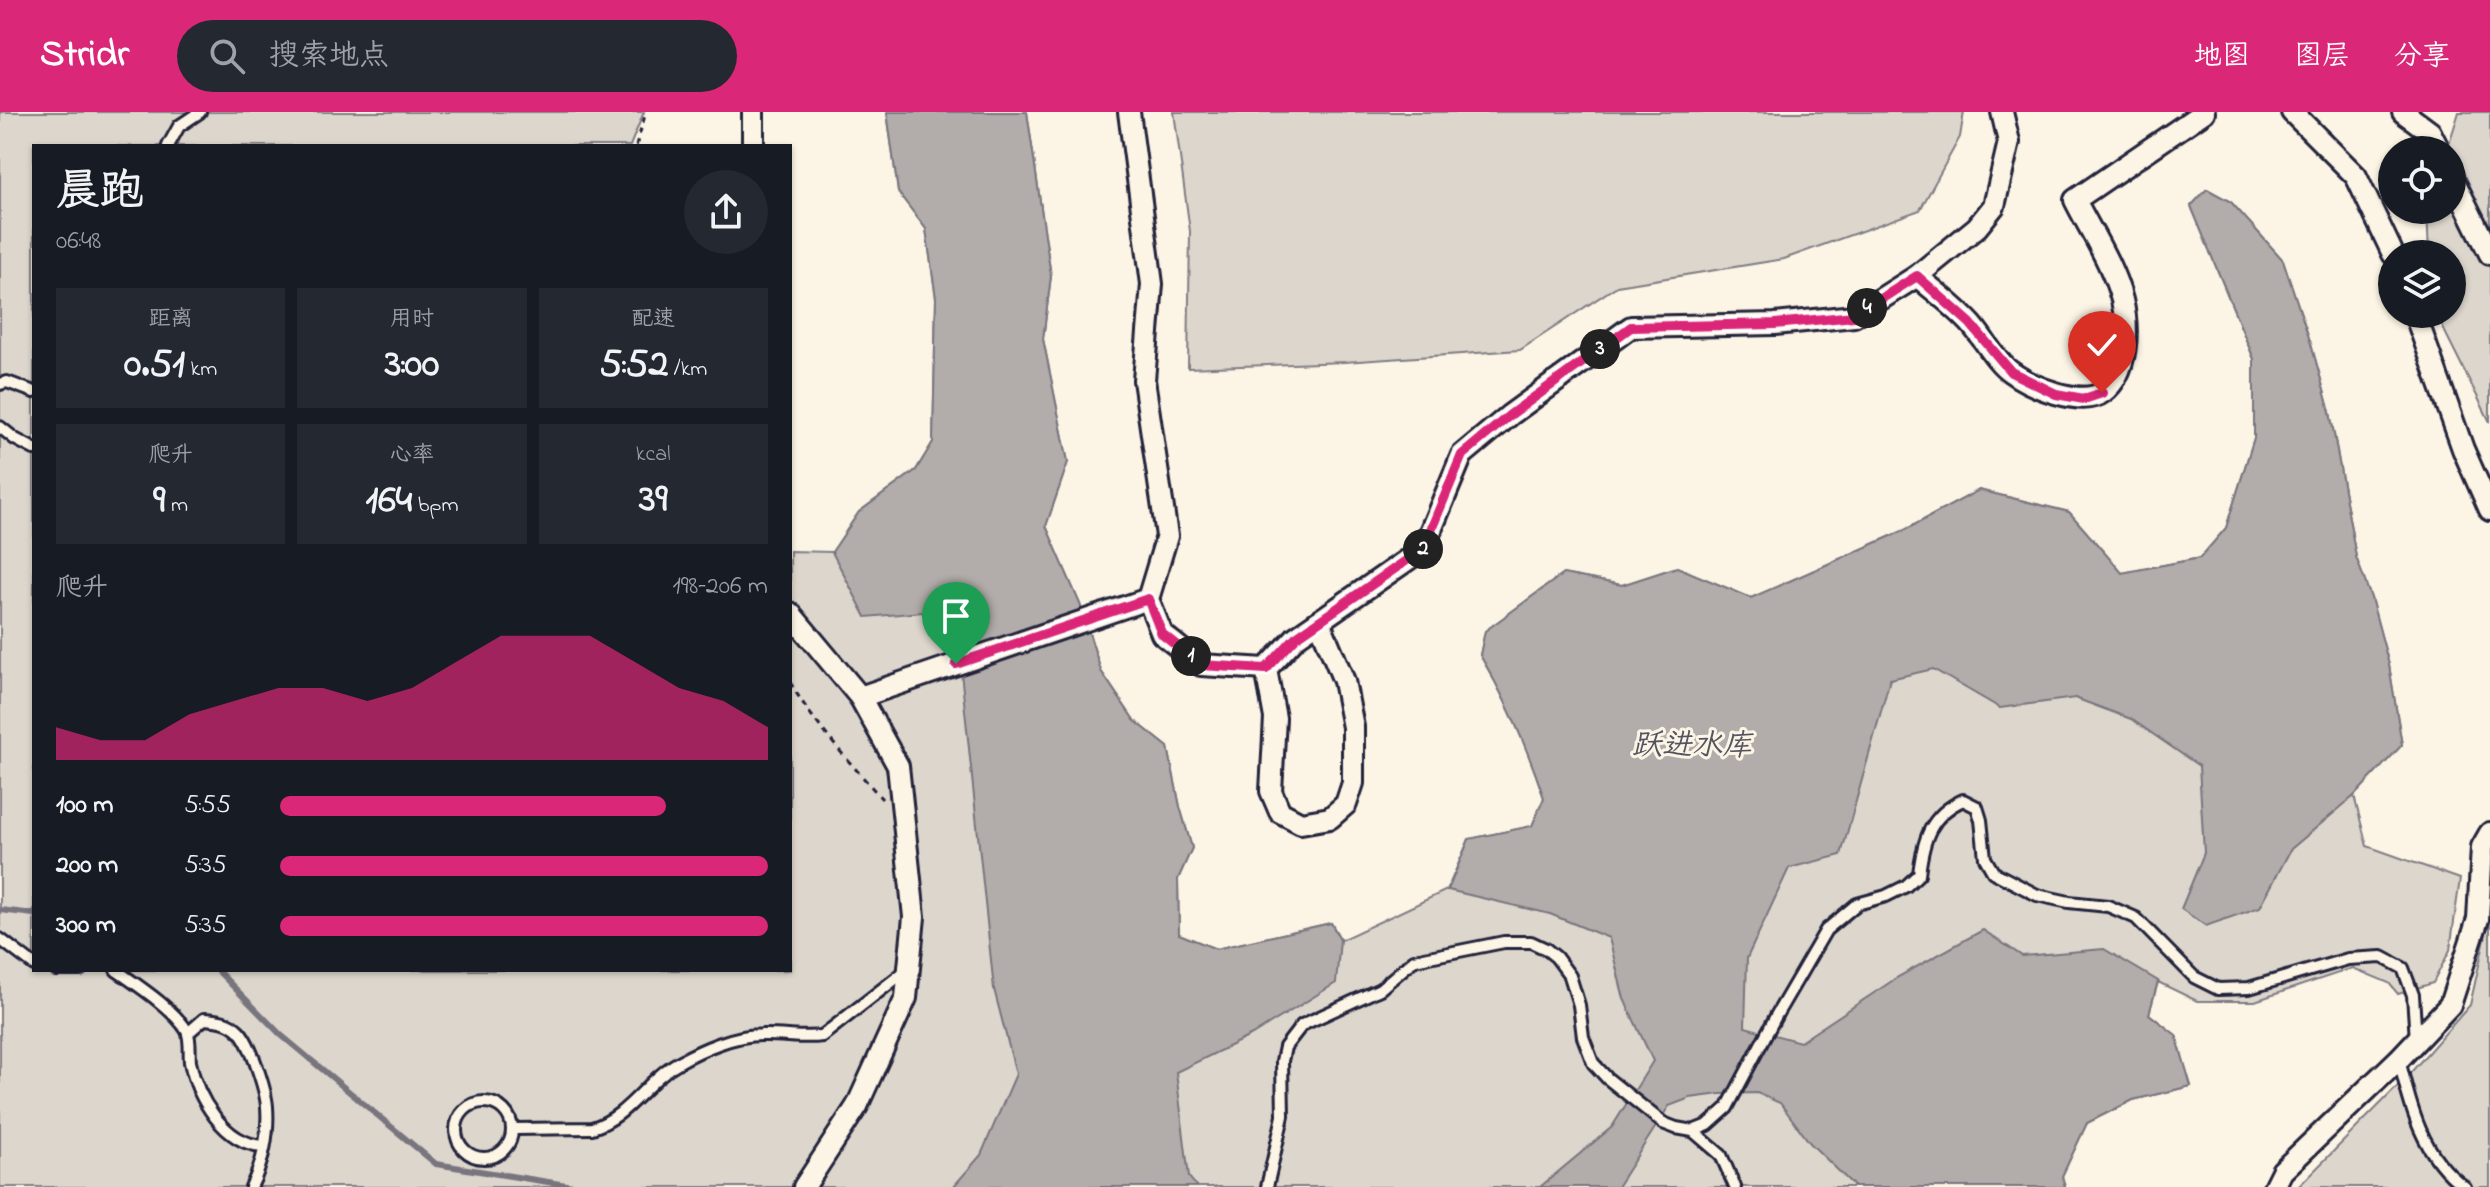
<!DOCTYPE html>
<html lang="zh">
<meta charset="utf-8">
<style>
body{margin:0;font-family:"Indie Flower","LXGW WenKai TC",sans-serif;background:#242831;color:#f1f3f6;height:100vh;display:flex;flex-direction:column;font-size:30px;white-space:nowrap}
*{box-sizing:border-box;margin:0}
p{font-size:26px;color:#9ea1a6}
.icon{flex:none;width:44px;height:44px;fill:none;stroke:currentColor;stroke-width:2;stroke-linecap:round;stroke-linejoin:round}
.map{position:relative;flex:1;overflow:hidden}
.details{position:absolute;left:32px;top:32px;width:760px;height:828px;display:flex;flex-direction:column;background:#171b24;border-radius:0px;box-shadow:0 2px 6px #0004}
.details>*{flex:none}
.controls{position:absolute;left:2378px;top:24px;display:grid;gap:16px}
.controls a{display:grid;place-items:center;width:88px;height:88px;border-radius:50%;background:#171b24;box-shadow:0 2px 6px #0004;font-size:40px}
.pin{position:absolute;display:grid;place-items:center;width:68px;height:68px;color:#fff;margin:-82px -34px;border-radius:50% 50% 50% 0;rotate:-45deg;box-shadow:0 0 8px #0007}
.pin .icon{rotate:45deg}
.km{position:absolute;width:40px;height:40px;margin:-20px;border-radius:50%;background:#222;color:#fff;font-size:22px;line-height:40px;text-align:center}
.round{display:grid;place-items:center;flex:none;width:84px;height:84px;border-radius:42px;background:#242831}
.summary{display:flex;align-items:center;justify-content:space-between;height:136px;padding:0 24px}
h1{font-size:44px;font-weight:700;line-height:60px}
.figures{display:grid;grid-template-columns:repeat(3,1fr);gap:12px;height:136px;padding:8px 24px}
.figures div{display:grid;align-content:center;border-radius:0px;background:#242831;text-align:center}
.figures b{font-size:40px;font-weight:700}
.figures small{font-size:22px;font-weight:400}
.figures p{font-size:22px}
.chart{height:224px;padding:16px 24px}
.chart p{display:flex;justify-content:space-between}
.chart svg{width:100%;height:144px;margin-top:8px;fill:#db2777;opacity:.7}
ul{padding:0 24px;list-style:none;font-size:26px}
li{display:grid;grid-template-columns:128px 96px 1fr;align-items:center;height:60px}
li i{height:20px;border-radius:10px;background:#db2777}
header{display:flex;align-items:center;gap:48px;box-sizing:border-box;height:112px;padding:0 40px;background:#db2777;color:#fff}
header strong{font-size:38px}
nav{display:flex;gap:44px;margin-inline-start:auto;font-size:28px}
.search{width:560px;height:72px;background:#242831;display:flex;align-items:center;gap:20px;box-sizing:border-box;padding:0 28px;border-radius:44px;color:#9ea1a6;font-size:30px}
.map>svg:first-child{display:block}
</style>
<header>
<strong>Stridr</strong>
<div class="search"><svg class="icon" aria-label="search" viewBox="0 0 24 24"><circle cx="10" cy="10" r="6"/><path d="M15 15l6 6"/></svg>搜索地点</div>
<nav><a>地图</a><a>图层</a><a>分享</a></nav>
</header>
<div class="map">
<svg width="2490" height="1075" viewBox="0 0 2490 1075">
<rect width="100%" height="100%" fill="#fcf5e5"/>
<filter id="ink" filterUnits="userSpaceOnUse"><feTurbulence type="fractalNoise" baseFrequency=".0125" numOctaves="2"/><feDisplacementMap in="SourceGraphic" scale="16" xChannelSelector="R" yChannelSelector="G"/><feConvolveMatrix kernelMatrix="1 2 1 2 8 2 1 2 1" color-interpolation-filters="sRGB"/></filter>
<g filter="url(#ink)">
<g fill="#dcd6cc" stroke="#7f7c84" stroke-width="2">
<path d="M0,0H644L630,34H34V858H790V439L832,440L859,400L916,358L933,330L936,186L926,117L898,80L887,0H1027L1051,164L1043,227L1068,350L1046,414L1080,492L1101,559L1134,608L1168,635L1180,695L1192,736L1178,767L1179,822L1216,837L1331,811L1341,828L1447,778L1469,727L1532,714L1544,686C1527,634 1508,590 1480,543L1485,519L1563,462L1622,473L1677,455L1751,486L1905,418L1979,378L2069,400L2122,461L2200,446L2226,416L2254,326V247L2191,94L2207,77L2231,90L2283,148L2311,232L2330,300L2356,445L2371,486L2389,553L2402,633L2354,684L2367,734L2460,767L2450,838L2433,871L2398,882L2389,871L2353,856L2255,889H2197L2158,870L2149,902L2176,923L2191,974L2133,988L2087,1011L2062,1064L2065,1075H0Z"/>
<polygon points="1174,0 1964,0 1960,25 1920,98 1784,147 1617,174 1520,238 1344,250 1188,256 1190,119"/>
<polygon points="2459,0 2490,0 2490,310 2436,202 2452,202 2452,142 2429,142 2427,98 2452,98 2452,38 2447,38"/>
<polygon points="2490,804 2490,1075 2298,1075 2405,967 2470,893"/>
</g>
<g fill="#b2adab" stroke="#78757e" stroke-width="2">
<polygon points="887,0 1027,0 1051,164 1043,227 1068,350 1046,414 1080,492 1101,559 1134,608 1168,635 1180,695 1192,736 1178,767 1179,822 1216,837 1331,811 1340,828 1336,871 1252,923 1176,960 1189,1065 1197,1075 953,1075 981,1043 1016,962 994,877 958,531 923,500 866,505 832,440 859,400 916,358 933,330 936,186 926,117 898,80"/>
<path d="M2207,77L2231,90L2283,148L2311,232L2330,300L2356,445L2371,486L2389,553L2402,633L2354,684L2291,737L2260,795L2206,814L2181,797L2204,741L2199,654L2131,607L2075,586L2000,596L1933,557L1890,567L1841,743L1789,756L1747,846L1745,915L1800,930L1898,865L1983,818L2022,844L2104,837L2158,869L2149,902L2176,923L2191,974L2133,988L2087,1011L2062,1064L2065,1075H1855L1810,1031L1780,991L1757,981L1720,982L1690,986L1669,994L1617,1075H1540L1612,1015L1653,949L1624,887L1609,826L1550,802L1448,778L1469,727L1532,714L1544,686C1527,635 1508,590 1480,543L1485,519L1563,462L1622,473L1677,455L1751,486L1905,418L1979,378L2069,400L2122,461L2200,446L2226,416L2254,326V247L2191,94Z"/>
</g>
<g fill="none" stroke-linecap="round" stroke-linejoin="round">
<g stroke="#78757e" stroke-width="6">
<polyline points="0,798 34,802"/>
<polyline points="217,858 281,923 436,1052 579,1075"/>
</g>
<defs>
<g id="lane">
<polyline points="168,34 179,14 200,0"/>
<polyline points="0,272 7,270 34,280"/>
<polyline points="0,315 15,327 34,337"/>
<polyline points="0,827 34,853"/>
<polyline points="56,858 80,858"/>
<path d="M116,858C137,873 174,897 187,919C191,928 189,940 190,950C197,985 224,1032 263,1034"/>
<path d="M188,921L204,907C218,908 229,909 239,919C251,931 266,979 267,995C269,1021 263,1052 251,1075"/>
<path d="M2399,947C2410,994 2422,1045 2465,1075"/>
<circle cx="484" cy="1018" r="28"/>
<path d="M512,1017L592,1016C629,1005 646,968 679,950C702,937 735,923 761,923C782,922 801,927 822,924L908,857"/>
<polyline points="1693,1019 1721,1043 1735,1075"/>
<path d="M1267,1075L1283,1004L1282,949L1285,935L1302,913L1380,877L1414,848L1504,830H1531L1546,837L1556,845L1570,864L1579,893L1583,925L1593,951L1607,966L1663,1011L1676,1016L1693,1019L1708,1013L1727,996L1777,902L1826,818L1857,792L1886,784L1906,774L1919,762C1923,728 1930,703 1963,688L1977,695L1981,708L1985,746L1993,760L2037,783L2069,790L2108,794L2136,806L2194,865L2218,877L2249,876L2348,847L2382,845L2403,856L2413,883L2416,928"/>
</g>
<g id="street">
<polyline points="753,0 753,34"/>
<polyline points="1129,0 1152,172 1144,268 1167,424 1148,487 1162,522 1201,553 1266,557 1296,525 1423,437 1462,343 1510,303 1631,215 1775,212 1854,204 1917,164 1977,115 1994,94 2009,30 2002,0"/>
<polyline points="2292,0 2356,64 2393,142"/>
<polyline points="2403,0 2430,20 2439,38"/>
<polyline points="2452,65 2490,142"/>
<path d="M1917,164C1935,180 1956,195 1972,213C1985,228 1995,249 2011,260C2030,274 2082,296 2103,280C2128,261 2129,217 2122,188C2113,153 2091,120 2075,88L2204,0"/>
<polyline points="2415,202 2463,337 2490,398"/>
<polyline points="790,501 860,585 898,654 914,805 906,886 857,994 804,1075"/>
<polyline points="1266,557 1275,606 1271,679 1280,700 1301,711 1330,706 1346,692 1353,671 1353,615 1344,569 1319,509"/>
<polyline points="860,585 1148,487"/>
<polyline points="2274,1075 2282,1059 2399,947 2450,893 2478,807 2482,735 2490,721"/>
</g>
</defs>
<use href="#lane" stroke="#22223b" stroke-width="16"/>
<use href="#street" stroke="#22223b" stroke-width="26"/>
<g stroke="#22223b" stroke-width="3" stroke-dasharray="6 6" stroke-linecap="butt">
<polyline points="636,34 646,0"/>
<path d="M790,570C814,613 850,650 882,687"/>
</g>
<use href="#lane" stroke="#fcf5e5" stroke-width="10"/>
<use href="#street" stroke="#fcf5e5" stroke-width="20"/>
</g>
</g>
<g fill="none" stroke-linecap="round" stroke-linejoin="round" filter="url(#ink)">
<defs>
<polyline id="route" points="956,552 1148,487 1162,522 1201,553 1266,557 1296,525 1423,437 1462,343 1510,303 1631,215 1775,212 1854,204 1917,164 1970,211 2011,260 2056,282 2084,287 2102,281"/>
</defs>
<use href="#route" stroke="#fff" stroke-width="16"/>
<use href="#route" stroke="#db2777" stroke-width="10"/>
</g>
<g text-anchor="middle" stroke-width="6" stroke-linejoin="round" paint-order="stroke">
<g font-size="30" font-style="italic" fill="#545362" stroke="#fcf5e5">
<text x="1692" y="642">跃进水库</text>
</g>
</g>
</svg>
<div class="controls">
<a><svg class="icon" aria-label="locate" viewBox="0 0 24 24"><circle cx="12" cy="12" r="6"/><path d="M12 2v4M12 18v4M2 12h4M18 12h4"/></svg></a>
<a><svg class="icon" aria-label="layers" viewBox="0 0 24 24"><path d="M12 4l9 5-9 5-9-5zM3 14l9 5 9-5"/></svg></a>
</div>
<div class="pin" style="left:956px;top:552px;background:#1e9e55"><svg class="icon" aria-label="arrive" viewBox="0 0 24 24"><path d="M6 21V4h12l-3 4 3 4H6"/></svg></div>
<div class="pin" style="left:2102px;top:281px;background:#d93025"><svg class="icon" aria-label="check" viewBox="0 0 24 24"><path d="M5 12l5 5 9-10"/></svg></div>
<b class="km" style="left:1191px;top:544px">1</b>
<b class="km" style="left:1423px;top:437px">2</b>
<b class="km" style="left:1600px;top:237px">3</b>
<b class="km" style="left:1867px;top:196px">4</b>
<section class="details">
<div class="summary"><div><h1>晨跑</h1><p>06:48</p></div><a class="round"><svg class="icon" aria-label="share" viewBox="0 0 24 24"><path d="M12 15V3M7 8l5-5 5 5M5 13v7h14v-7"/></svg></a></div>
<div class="figures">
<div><p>距离</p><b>0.51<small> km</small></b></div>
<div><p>用时</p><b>3:00</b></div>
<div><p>配速</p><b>5:52<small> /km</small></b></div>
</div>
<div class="figures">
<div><p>爬升</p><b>9<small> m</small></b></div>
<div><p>心率</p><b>164<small> bpm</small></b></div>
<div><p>kcal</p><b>39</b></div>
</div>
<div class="chart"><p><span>爬升</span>198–206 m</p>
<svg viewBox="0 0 160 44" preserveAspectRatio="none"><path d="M0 44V34L10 38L20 38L30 30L40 26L50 22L60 22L70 26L80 22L90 14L100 6L110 6L120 6L130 14L140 22L150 26L160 34V44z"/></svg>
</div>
<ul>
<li><b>100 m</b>5:55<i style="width:79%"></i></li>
<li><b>200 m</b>5:35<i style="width:100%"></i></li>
<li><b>300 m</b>5:35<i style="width:100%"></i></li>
</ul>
</section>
</div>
